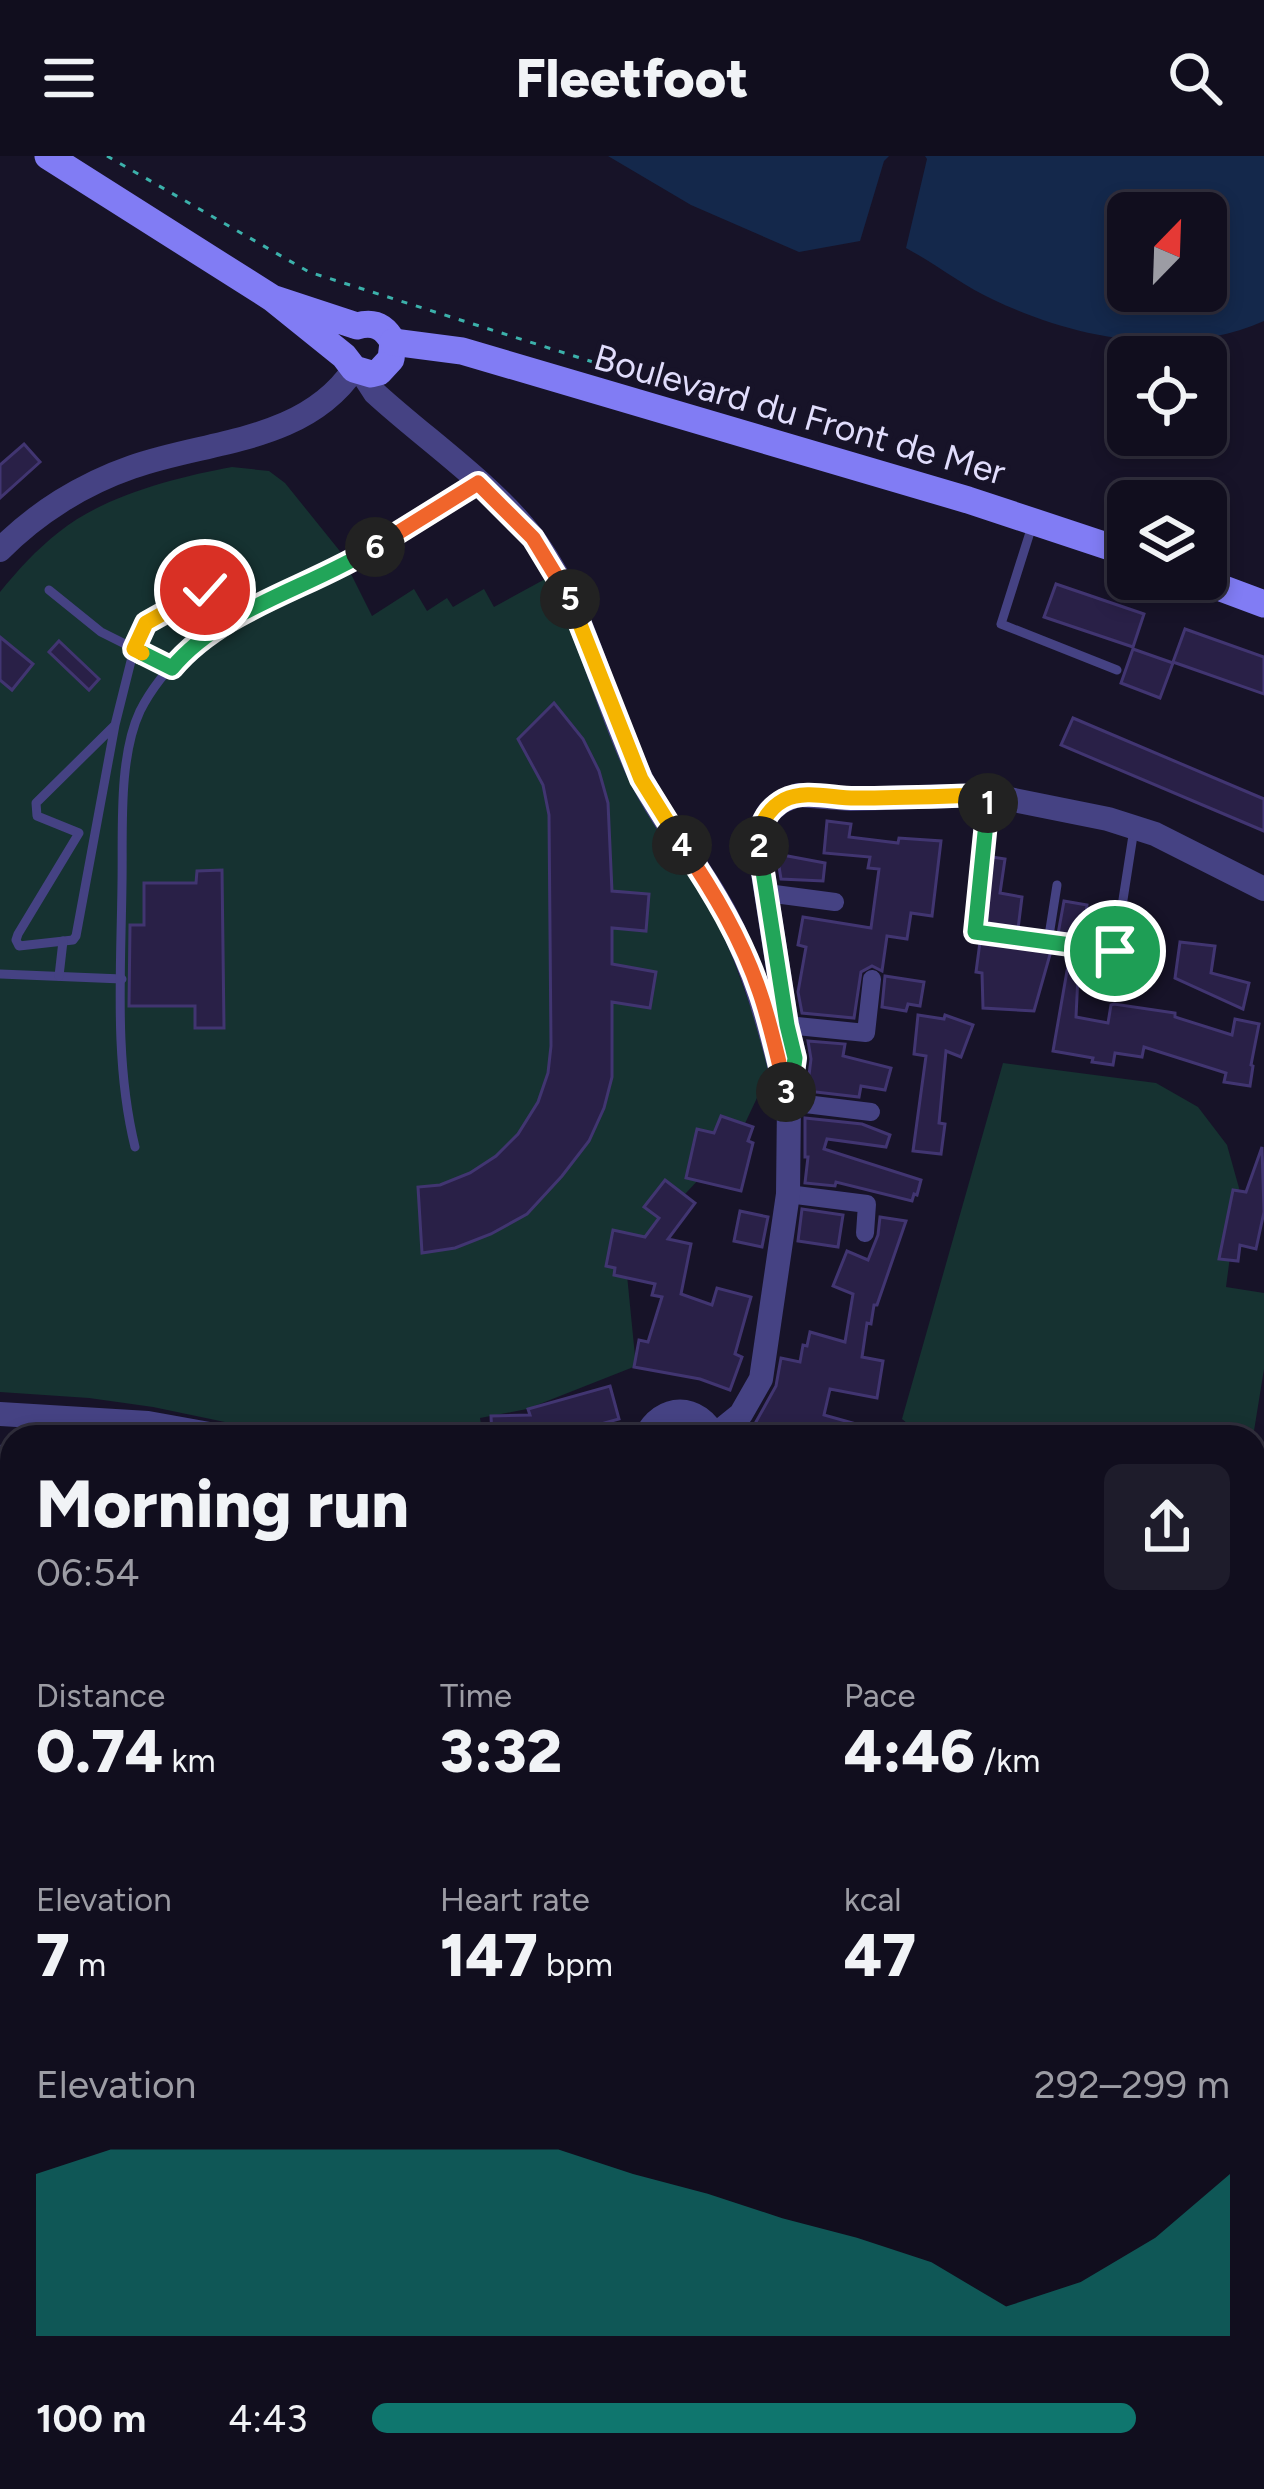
<!DOCTYPE html>
<meta charset="utf-8">
<style>
body{margin:0;font-family:Figtree,sans-serif;background:#1e1c2b;color:#f1f3f6;height:100vh;display:flex;flex-direction:column;font-size:45px;white-space:nowrap}
*{box-sizing:border-box;margin:0}
p{font-size:39px;color:#9c9ca4}
.icon{flex:none;width:66px;height:66px;fill:none;stroke:currentColor;stroke-width:2;stroke-linecap:round;stroke-linejoin:round}
.map{position:relative;flex:1;overflow:hidden}
.side{position:absolute;left:0px;top:1269px;width:1266px;height:1065px;display:flex;flex-direction:column;background:#110e1e;border-radius:36px 36px 0 0;box-shadow:0 6px 18px #0003,0 0 0 3px #302e3c}
.side>*{flex:none}
.needle{width:78px;rotate:23deg}
.buttons{position:absolute;left:1107px;top:36px;display:grid;gap:24px}
.buttons a{display:grid;place-items:center;width:120px;height:120px;border-radius:18px;background:#110e1e;box-shadow:0 6px 18px #0003,0 0 0 3px #302e3c;font-size:60px}
.pin{position:absolute;display:grid;place-items:center;width:102px;height:102px;color:#fff;margin:-51px;border:6px solid #fff;border-radius:50%;box-shadow:0 3px 12px #0007}
.km{position:absolute;width:60px;height:60px;margin:-30px;border-radius:50%;background:#222;color:#fff;font-size:33px;line-height:60px;text-align:center}
.round{display:grid;place-items:center;flex:none;width:126px;height:126px;border-radius:18px;background:#1e1c2b}
.summary{display:flex;align-items:center;justify-content:space-between;height:204px;padding:0 36px}
h1{font-size:66px;font-weight:800;line-height:90px}
.stats{display:grid;grid-template-columns:repeat(3,1fr);gap:18px;height:204px;padding:12px 36px}
.stats div{display:grid;align-content:center}
.stats b{font-size:60px;font-weight:800}
.stats small{font-size:33px;font-weight:400}
.stats p{font-size:33px}
.chart{height:336px;padding:24px 36px}
.chart p{display:flex;justify-content:space-between}
.chart svg{width:100%;height:216px;margin-top:12px;fill:#0f766e;opacity:.7}
ul{padding:0 36px;list-style:none;font-size:39px}
li{display:grid;grid-template-columns:192px 144px 1fr;align-items:center;height:90px}
li i{height:30px;border-radius:15px;background:#0f766e}
header{display:flex;justify-content:space-between;align-items:center;height:156px;padding:0 36px;background:#110e1e;font-size:54px;font-weight:800}
.map>svg:first-child{display:block}
</style>
<header><svg class="icon" aria-label="menu" viewBox="0 0 24 24"><path d="M4 6h16M4 12h16M4 18h16"/></svg>Fleetfoot<svg class="icon" aria-label="search" viewBox="0 0 24 24"><circle cx="10" cy="10" r="6"/><path d="M15 15l6 6"/></svg></header>
<div class="map">
<svg width="1264" height="2333" viewBox="0 0 1264 2333">
<rect width="100%" height="100%" fill="#171328"/>
<g fill="#163231">
<path d="M232,311L269,315L285,327L339,394L372,460L414,433L427,455L447,442L453,451L484,433L494,451L547,422L714,760L731,797L772,910L732,995L700,1022L644,1082L626,1109L636,1210L527,1253L480,1262L483,1281H297L153,1251L89,1242L0,1236V436C18,414 36,394 59,376C103,340 177,321 232,311Z"/>
<polygon points="1003,907 1156,927 1198,951 1227,989 1239,1032 1226,1131 1264,1137 1264,1213 1253,1281 924,1281 902,1263"/>
</g>
<g fill="#14284b" fill-rule="evenodd">
<polygon points="608,0 889,0 884,5 860,85 799,96 691,49"/>
<path d="M925,0H1264V165C1178,203 1076,183 994,144C963,130 936,108 906,92L927,3ZM1128,57H1206V135H1128Z"/>
</g>
<g fill="#292047" stroke="#413571" stroke-width="3">
<polygon points="24,288 40,306 0,342 0,309"/>
<polygon points="1056,428 1144,458 1133,491 1044,461"/>
<polygon points="1185,473 1264,501 1264,538 1173,506"/>
<polygon points="0,481 33,508 12,534 0,524"/>
<polygon points="59,485 99,523 89,534 49,496"/>
<polygon points="1133,493 1173,507 1160,542 1121,527"/>
<polygon points="554,547 583,583 599,615 608,647 612,735 649,738 646,775 612,772 612,808 656,816 650,852 612,846 612,921 604,952 589,985 562,1020 527,1058 491,1078 455,1092 422,1097 418,1031 440,1029 470,1017 496,1000 518,978 538,946 548,917 551,890 549,659 543,629 518,583"/>
<polygon points="1073,562 1264,643 1264,675 1061,589"/>
<polygon points="827,665 851,668 849,681 898,687 899,682 941,685 932,760 911,757 907,783 887,780 882,815 872,810 861,816 854,862 802,857 798,836 806,791 798,789 803,761 871,772 879,713 868,712 870,701 824,697"/>
<polygon points="777,698 825,707 823,725 781,723"/>
<polygon points="992,701 1005,703 1000,737 1022,741 1018,773 985,768"/>
<polygon points="222,714 224,872 195,872 195,850 129,850 130,769 144,769 144,727 196,727 197,715"/>
<polygon points="1064,745 1087,749 1084,771 1080,770 1077,781 1058,778"/>
<polygon points="980,786 1051,795 1034,855 983,852 982,817 976,816"/>
<polygon points="1180,786 1215,790 1211,817 1249,827 1243,853 1175,822"/>
<polygon points="1070,798 1079,799 1076,861 1108,867 1111,849 1114,848 1175,857 1175,861 1232,879 1235,863 1259,868 1251,909 1253,910 1250,930 1224,926 1226,917 1144,891 1142,901 1115,897 1113,909 1092,906 1093,902 1053,895"/>
<polygon points="885,820 924,826 920,850 908,848 906,855 882,851"/>
<polygon points="918,859 944,863 945,859 973,869 961,901 946,895 939,967 945,968 941,998 913,995 926,900 914,898"/>
<polygon points="808,885 845,888 843,900 891,912 885,934 861,930 859,941 807,935 811,903"/>
<polygon points="721,960 753,971 748,985 753,987 741,1035 686,1022 697,973 714,977"/>
<polygon points="805,962 862,968 890,979 886,991 827,983 824,993 921,1024 917,1039 914,1038 912,1045 836,1026 835,1030 805,1027 808,1001 805,1001"/>
<polygon points="1262,991 1264,1056 1256,1093 1240,1089 1238,1105 1219,1103 1233,1034 1246,1036"/>
<polygon points="665,1024 695,1047 668,1083 691,1088 681,1138 712,1149 717,1132 751,1141 735,1198 742,1201 730,1234 700,1223 634,1211 639,1184 648,1186 662,1141 652,1139 655,1128 614,1119 615,1112 606,1110 613,1074 645,1081 659,1062 644,1051"/>
<polygon points="802,1053 843,1059 838,1091 798,1085"/>
<polygon points="740,1055 768,1061 762,1091 734,1085"/>
<polygon points="880,1061 906,1065 877,1149 874,1149 871,1168 867,1167 862,1201 883,1205 877,1242 830,1233 824,1259 888,1277 888,1281 763,1281 764,1276 752,1273 776,1230 781,1202 800,1206 803,1189 807,1190 810,1176 845,1186 853,1138 833,1130 847,1095 868,1104 878,1079"/>
<polygon points="610,1230 619,1263 554,1281 492,1281 491,1260 530,1259 528,1253"/>
</g>
<g fill="none" stroke-linecap="round" stroke-linejoin="round">
<polyline stroke="#3cb1ab" stroke-width="3" stroke-dasharray="6 9" stroke-linecap="butt" points="107,0 309,116 675,232"/>
<g stroke="#454283" stroke-width="9">
<polyline points="1032,370 1001,468 1117,514"/>
<polyline points="49,434 101,476 171,511"/>
<polyline points="115,569 36,647 37,660 79,677 18,778 16,784 19,790 73,784 76,780 115,569 134,493 146,467 205,434"/>
<polyline points="989,639 975,776 1115,795 1134,673"/>
<polyline points="1048,786 1057,729"/>
<polyline points="0,818 122,823"/>
<polyline points="59,820 63,785"/>
<polyline points="1110,840 1115,795"/>
<path d="M135,991C114,906 121,814 122,727C123,675 118,602 140,555C150,535 168,511 185,497C234,454 298,436 353,405C396,381 436,353 477,327"/>
<polyline points="1254,1525 1264,1527"/>
<polyline points="1254,1850 1264,1852"/>
<polyline points="1254,1955 1262,1910"/>
<polyline points="0,2043 12,2049"/>
<polyline points="1254,2118 1264,2121"/>
<polyline points="1254,2149 1264,2151"/>
<polyline points="1254,2293 1264,2294"/>
<polyline points="322,2322 399,2333"/>
<polyline points="290,2333 292,2322"/>
<polyline points="956,2333 962,2322"/>
<polyline points="1212,2333 1216,2322"/>
</g>
<g stroke="#454283" stroke-width="18">
<polyline points="767,737 835,746"/>
<polyline points="787,869 866,877 872,823"/>
<polyline points="789,946 871,956"/>
<polyline points="788,1038 867,1048 865,1077"/>
<polyline points="25,1281 40,1260"/>
<polyline points="0,1300 12,1292"/>
<polyline points="0,1605 12,1609"/>
<polyline points="0,1829 12,1831"/>
<polyline points="0,2016 12,2017"/>
<polyline points="13,2322 28,2333"/>
</g>
<g stroke="#454283" stroke-width="24">
<path d="M362,217L375,237C425,283 497,332 536,386C587,457 602,542 640,620C660,661 689,697 713,736C750,796 768,864 785,932"/>
<path d="M0,394C36,357 83,328 132,311C208,284 304,287 354,213"/>
<polyline points="0,1258 148,1267 226,1281"/>
<polyline points="715,1279 741,1258 761,1223 788,1038 789,946 795,902 787,869 758,686 761,670 769,656 781,646 798,639 851,643 989,639 1108,663 1155,678 1264,733"/>
<path d="M645,1281C662,1247 698,1247 715,1281"/>
</g>
<g stroke="#817cf4" stroke-width="27">
<path d="M48,0L272,142L344,200L354,213L371,218L379,216L391,203L393,186C385,171 374,165 357,170L272,142"/>
<polyline points="393,186 462,195 968,344 1128,397"/>
<polyline points="1197,423 1264,448"/>
<polyline points="1254,1427 1264,1429"/>
<polyline points="798,2333 800,2322"/>
</g>
</g>
<g fill="none" stroke-linecap="round" stroke-linejoin="round">
<defs>
<polyline id="split-1" points="988,647 975,776 1115,795"/>
<path id="split-2" d="M759,690C759,671 766,654 784,644C806,633 835,643 858,642C902,642 945,640 989,639L988,647"/>
<polyline id="split-3" points="759,690 787,869 795,902 789,946 786,936"/>
<path id="split-4" d="M682,689C713,735 742,783 760,837C771,869 778,903 786,936"/>
<polyline id="split-5" points="570,443 641,623 682,689"/>
<polyline id="split-6" points="375,391 478,327 533,382 570,443"/>
<path id="split-7" d="M142,497L172,512C222,452 310,432 375,391"/>
<polyline id="split-8" points="142,497 134,493 146,467 205,434"/>
</defs>
<use href="#split-1" stroke="#fff" stroke-width="24"/>
<use href="#split-2" stroke="#fff" stroke-width="24"/>
<use href="#split-3" stroke="#fff" stroke-width="24"/>
<use href="#split-4" stroke="#fff" stroke-width="24"/>
<use href="#split-5" stroke="#fff" stroke-width="24"/>
<use href="#split-6" stroke="#fff" stroke-width="24"/>
<use href="#split-7" stroke="#fff" stroke-width="24"/>
<use href="#split-8" stroke="#fff" stroke-width="24"/>
<use href="#split-1" stroke="#22a559" stroke-width="15"/>
<use href="#split-2" stroke="#f5b400" stroke-width="15"/>
<use href="#split-3" stroke="#22a559" stroke-width="15"/>
<use href="#split-4" stroke="#f0652b" stroke-width="15"/>
<use href="#split-5" stroke="#f5b400" stroke-width="15"/>
<use href="#split-6" stroke="#f0652b" stroke-width="15"/>
<use href="#split-7" stroke="#22a559" stroke-width="15"/>
<use href="#split-8" stroke="#f5b400" stroke-width="15"/>
</g>
<g text-anchor="middle" stroke-width="10" stroke-linejoin="round" paint-order="stroke">
<g font-size="36" fill="#e1ddfc" stroke="#171328">
<text transform="translate(800 258) rotate(16)" y="13">Boulevard du Front de Mer</text>
</g>
</g>
</svg>
<div class="buttons">
<a><svg class="needle" viewBox="-14 -14 28 28"><path d="M0-13l5 13h-10z" fill="#e53935"/><path d="M0 13l5-13h-10z" fill="#9c9ca4"/></svg></a>
<a><svg class="icon" aria-label="locate" viewBox="0 0 24 24"><circle cx="12" cy="12" r="6"/><path d="M12 2v4M12 18v4M2 12h4M18 12h4"/></svg></a>
<a><svg class="icon" aria-label="layers" viewBox="0 0 24 24"><path d="M12 4l9 5-9 5-9-5zM3 14l9 5 9-5"/></svg></a>
</div>
<div class="pin" style="left:1115px;top:795px;background:#1e9e55"><svg class="icon" aria-label="arrive" viewBox="0 0 24 24"><path d="M6 21V4h12l-3 4 3 4H6"/></svg></div>
<div class="pin" style="left:205px;top:434px;background:#d93025"><svg class="icon" aria-label="check" viewBox="0 0 24 24"><path d="M5 12l5 5 9-10"/></svg></div>
<b class="km" style="left:988px;top:647px">1</b>
<b class="km" style="left:759px;top:690px">2</b>
<b class="km" style="left:786px;top:936px">3</b>
<b class="km" style="left:682px;top:689px">4</b>
<b class="km" style="left:570px;top:443px">5</b>
<b class="km" style="left:375px;top:391px">6</b>
<section class="side">
<div class="summary"><div><h1>Morning run</h1><p>06:54</p></div><a class="round"><svg class="icon" aria-label="share" viewBox="0 0 24 24"><path d="M12 15V3M7 8l5-5 5 5M5 13v7h14v-7"/></svg></a></div>
<div class="stats">
<div><p>Distance</p><b>0.74<small> km</small></b></div>
<div><p>Time</p><b>3:32</b></div>
<div><p>Pace</p><b>4:46<small> /km</small></b></div>
</div>
<div class="stats">
<div><p>Elevation</p><b>7<small> m</small></b></div>
<div><p>Heart rate</p><b>147<small> bpm</small></b></div>
<div><p>kcal</p><b>47</b></div>
</div>
<div class="chart"><p><span>Elevation</span>292–299 m</p>
<svg viewBox="0 0 160 44" preserveAspectRatio="none"><path d="M0 44V11L10 6L20 6L30 6L40 6L50 6L60 6L70 6L80 11L90 15L100 20L110 24L120 29L130 38L140 33L150 24L160 11V44z"/></svg>
</div>
<ul>
<li><b>100 m</b>4:43<i style="width:89%"></i></li>
</ul>
</section>
</div>
